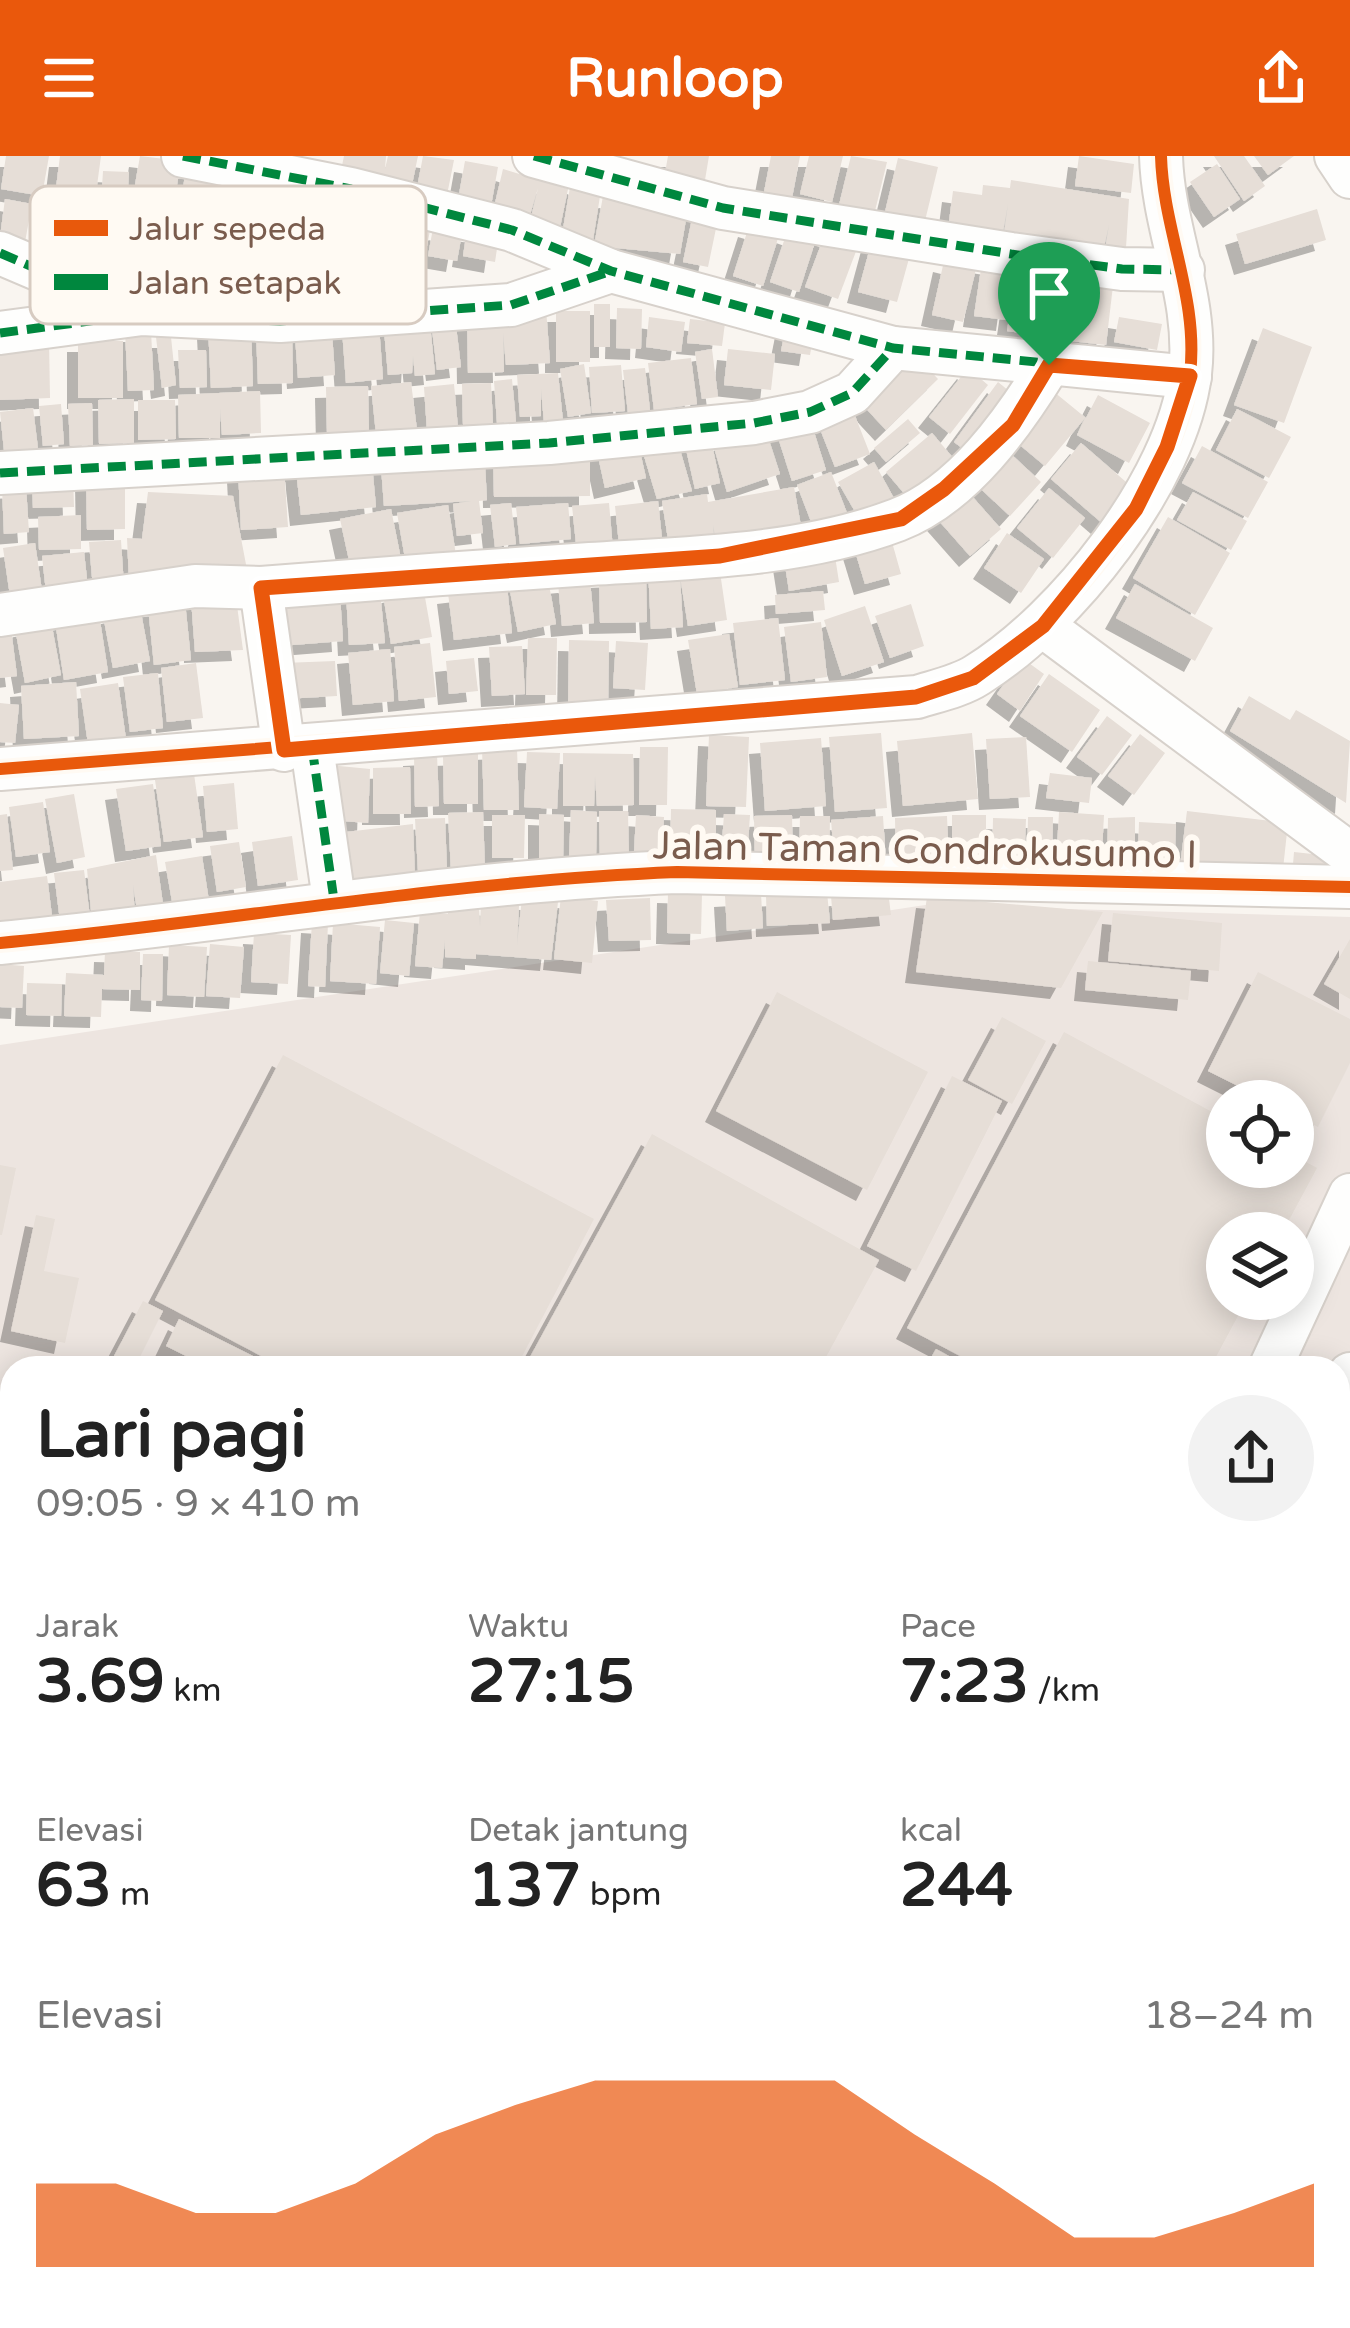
<!DOCTYPE html>
<html lang="id">
<meta charset="utf-8">
<style>
body{margin:0;font-family:"Varela Round",sans-serif;background:#f2f2f2;color:#222;height:100vh;display:flex;flex-direction:column;font-size:45px;white-space:nowrap}
*{box-sizing:border-box;margin:0}
p{font-size:39px;color:#767676}
.icon{flex:none;width:66px;height:66px;fill:none;stroke:currentColor;stroke-width:2;stroke-linecap:round;stroke-linejoin:round}
.map{position:relative;flex:1;overflow:hidden}
.details{position:absolute;left:0px;top:1200px;width:1350px;height:972px;display:flex;flex-direction:column;background:#fff;border-radius:36px 36px 0 0;box-shadow:0 6px 30px #0003}
.details>*{flex:none}
.tools{position:absolute;left:1206px;top:924px;display:grid;gap:24px}
.tools a{display:grid;place-items:center;width:108px;height:108px;border-radius:50%;background:#fff;box-shadow:0 6px 30px #0003;font-size:60px}
.pin{position:absolute;display:grid;place-items:center;width:102px;height:102px;color:#fff;margin:-123px -51px;border-radius:50% 50% 50% 0;rotate:-45deg;box-shadow:0 0 12px #0007}
.pin .icon{rotate:45deg}
.round{display:grid;place-items:center;flex:none;width:126px;height:126px;border-radius:63px;background:#f2f2f2}
.headline{display:flex;align-items:center;justify-content:space-between;height:204px;padding:0 36px}
h1{font-size:66px;font-weight:800;line-height:90px}
.figures{display:grid;grid-template-columns:repeat(3,1fr);gap:18px;height:204px;padding:12px 36px}
.figures div{display:grid;align-content:center}
.figures b{font-size:60px;font-weight:800}
.figures small{font-size:33px;font-weight:400}
.figures p{font-size:33px}
.chart{height:336px;padding:24px 36px}
.chart p{display:flex;justify-content:space-between}
.chart svg{width:100%;height:216px;margin-top:12px;fill:#ea580c;opacity:.7}
header{display:flex;justify-content:space-between;align-items:center;height:156px;padding:0 36px;background:#ea580c;color:#fff;font-size:54px;font-weight:800}
.map>svg:first-child{display:block}
</style>
<header><svg class="icon" aria-label="menu" viewBox="0 0 24 24"><path d="M4 6h16M4 12h16M4 18h16"/></svg>Runloop<svg class="icon" aria-label="share" viewBox="0 0 24 24"><path d="M12 15V3M7 8l5-5 5 5M5 13v7h14v-7"/></svg></header>
<div class="map">
<svg width="1350" height="2172" viewBox="0 0 1350 2172">
<defs>
<filter id="shadow"><feDropShadow dx="-11" dy="11" stdDeviation="0" flood-color="#0004"/></filter>
</defs>
<rect width="100%" height="100%" fill="#f9f5f0"/>
<path fill="#ede5e0" fill-rule="evenodd" d="M925,749L1350,761V2172H0V1840L5,1822L0,1818V889ZM1227,945H1293V1011H1227ZM1227,1077H1293V1143H1227ZM12,1212H1338V2160H12Z"/>
<g fill="#e6ded7" filter="url(#shadow)">
<polygon points="6,0 49,0 42,40 1,33"/>
<polygon points="60,0 101,0 96,37 56,32"/>
<polygon points="140,0 181,5 172,59 131,52"/>
<polygon points="344,0 386,0 385,13 388,0 418,0 409,43 339,24"/>
<polygon points="423,0 454,4 447,39 417,32"/>
<polygon points="668,0 709,0 705,24 665,17"/>
<polygon points="771,0 800,0 792,42 764,36"/>
<polygon points="809,0 843,0 832,46 800,38"/>
<polygon points="851,0 887,6 874,59 839,49"/>
<polygon points="1079,0 1134,8 1131,37 1075,30"/>
<polygon points="1214,0 1244,0 1265,30 1244,45"/>
<polygon points="1254,0 1294,0 1268,19"/>
<polygon points="898,2 938,11 924,69 884,60"/>
<polygon points="465,5 498,11 489,61 456,55"/>
<polygon points="1217,8 1240,43 1214,61 1190,26"/>
<polygon points="186,11 232,17 226,62 180,55"/>
<polygon points="503,13 568,33 558,81 528,74 538,32 526,72 491,64"/>
<polygon points="103,15 129,16 127,48 101,47"/>
<polygon points="1011,24 1129,43 1125,108 1103,106 1109,69 1101,104 1003,85 1008,48 1002,81 948,73 953,35 982,39 983,29 1010,32"/>
<polygon points="571,25 601,34 592,90 561,85"/>
<polygon points="242,27 265,31 250,115 227,111 226,119 191,114 198,65 235,70"/>
<polygon points="603,40 688,52 680,98 594,90"/>
<polygon points="5,43 32,48 25,86 0,81"/>
<polygon points="350,44 394,52 388,86 395,57 432,64 423,111 385,104 383,114 339,106"/>
<polygon points="694,53 719,58 708,111 683,106"/>
<polygon points="1317,53 1326,84 1245,108 1236,78"/>
<polygon points="749,70 779,79 763,130 733,120"/>
<polygon points="433,72 462,77 457,105 428,100"/>
<polygon points="467,74 499,79 495,106 463,100"/>
<polygon points="787,76 815,86 799,136 770,126"/>
<polygon points="874,77 913,88 897,146 858,136"/>
<polygon points="825,78 858,90 838,143 805,131"/>
<polygon points="944,105 976,113 963,166 932,159"/>
<polygon points="982,106 1014,111 1007,164 974,160"/>
<polygon points="1017,109 1064,116 1055,182 1007,175"/>
<polygon points="1070,116 1114,121 1106,189 1061,184"/>
<rect x="594" y="148" width="16" height="43"/>
<polygon points="546,152 550,207 506,209 503,177 504,216 468,217 467,159"/>
<polygon points="617,152 642,153 641,193 616,192"/>
<polygon points="454,154 461,211 437,214 430,157"/>
<rect x="556" y="155" width="34" height="51"/>
<polygon points="429,158 435,218 415,220 413,200 412,217 388,219 383,163"/>
<polygon points="649,161 685,166 681,196 646,191"/>
<polygon points="1119,161 1162,168 1157,194 1114,186"/>
<polygon points="331,163 335,219 298,222 294,166"/>
<polygon points="690,163 725,167 722,190 687,187"/>
<polygon points="251,169 253,230 211,232 208,171"/>
<polygon points="379,170 383,223 346,227 342,173"/>
<polygon points="786,170 814,175 810,199 781,195"/>
<polygon points="1263,172 1312,191 1284,267 1234,249"/>
<polygon points="292,173 293,227 258,228 256,174"/>
<polygon points="125,175 151,175 154,234 128,235"/>
<polygon points="156,181 171,181 176,229 162,232"/>
<polygon points="49,184 50,242 0,244 0,185"/>
<rect x="78" y="185" width="45" height="57"/>
<polygon points="712,193 718,241 702,243 695,196"/>
<polygon points="728,193 775,198 771,234 724,229"/>
<polygon points="178,194 206,194 207,231 180,232"/>
<polygon points="912,195 938,223 886,274 859,245"/>
<polygon points="691,202 697,248 654,254 648,207"/>
<polygon points="584,208 591,257 568,261 560,213"/>
<polygon points="621,209 625,255 592,257 589,211"/>
<polygon points="645,212 650,254 628,257 623,214"/>
<polygon points="968,212 988,229 950,278 929,261"/>
<polygon points="558,217 563,265 544,267 541,233 541,260 520,261 517,219"/>
<polygon points="512,223 516,266 497,267 494,225"/>
<polygon points="411,226 417,274 376,278 371,230"/>
<polygon points="998,226 1014,239 970,298 954,286"/>
<polygon points="491,227 493,268 463,269 462,228"/>
<polygon points="454,228 458,272 427,275 424,231"/>
<polygon points="368,230 369,276 327,277 326,231"/>
<polygon points="1048,231 1086,262 1098,239 1150,267 1129,307 1077,279 1085,262 1045,310 1008,279"/>
<polygon points="260,235 261,277 222,279 220,253 220,282 179,282 178,239"/>
<polygon points="134,243 134,287 99,288 98,244"/>
<polygon points="138,244 175,244 176,283 138,284"/>
<polygon points="92,247 93,289 70,290 68,248"/>
<polygon points="850,247 870,298 835,311 815,260"/>
<polygon points="61,248 64,288 43,290 39,250"/>
<polygon points="33,252 39,301 5,304 0,256"/>
<polygon points="1237,253 1291,281 1269,322 1216,294"/>
<polygon points="809,260 826,314 792,325 775,272"/>
<polygon points="908,263 920,277 886,306 874,292"/>
<polygon points="764,269 780,318 727,336 713,288"/>
<polygon points="709,274 720,327 695,333 683,280"/>
<polygon points="932,277 954,303 908,342 886,316"/>
<polygon points="676,280 692,335 657,343 641,290"/>
<polygon points="637,282 646,322 605,332 596,291"/>
<polygon points="999,287 1041,326 1010,360 968,321"/>
<polygon points="1081,287 1133,332 1102,367 1051,323"/>
<polygon points="590,289 590,340 494,341 493,291"/>
<polygon points="1202,290 1268,326 1248,362 1182,327"/>
<polygon points="484,291 487,344 479,345 483,377 457,380 453,348 471,345 384,350 380,298"/>
<polygon points="371,297 376,351 301,359 295,305"/>
<polygon points="874,306 896,346 861,366 838,326"/>
<polygon points="284,311 288,371 241,374 238,314"/>
<polygon points="125,316 125,373 87,374 86,317"/>
<polygon points="831,316 849,362 815,376 797,329"/>
<polygon points="73,320 74,351 33,352 32,321"/>
<polygon points="963,330 1001,373 970,400 932,357"/>
<polygon points="26,331 29,376 4,378 2,332"/>
<polygon points="794,331 801,370 716,385 713,369 714,383 669,390 662,345 707,338 708,346"/>
<polygon points="1049,332 1085,362 1053,402 1017,372"/>
<polygon points="148,336 233,340 248,419 129,424 127,382 142,383"/>
<polygon points="1193,336 1247,365 1231,394 1177,364"/>
<polygon points="658,345 663,392 620,398 615,350"/>
<polygon points="511,347 516,388 495,391 490,349"/>
<polygon points="568,347 571,383 520,388 516,351"/>
<polygon points="609,347 613,394 577,397 572,350"/>
<polygon points="448,349 456,399 406,408 397,357"/>
<polygon points="391,353 402,408 352,418 340,363"/>
<polygon points="81,359 81,393 39,394 38,361"/>
<polygon points="1168,361 1230,397 1195,459 1133,422"/>
<polygon points="888,372 901,418 865,428 851,382"/>
<polygon points="1007,377 1044,403 1021,437 984,412"/>
<polygon points="121,384 124,431 93,433 89,386"/>
<polygon points="35,387 42,435 10,440 3,392"/>
<polygon points="834,394 839,426 789,435 784,403"/>
<polygon points="84,396 88,432 46,436 42,400"/>
<polygon points="719,409 727,464 688,470 680,420 683,471 651,473 648,413"/>
<polygon points="547,417 556,468 518,476 508,425"/>
<polygon points="646,419 647,466 600,467 599,421"/>
<polygon points="590,424 594,467 562,470 558,427"/>
<polygon points="1135,428 1213,472 1195,505 1116,462"/>
<polygon points="423,430 432,481 391,488 383,438"/>
<polygon points="507,430 512,477 454,484 448,437"/>
<polygon points="380,434 385,487 349,489 346,437"/>
<polygon points="823,435 825,454 776,458 775,439"/>
<polygon points="340,438 343,485 280,490 277,442"/>
<polygon points="236,442 243,494 195,496 191,443"/>
<polygon points="185,446 191,504 154,509 148,451"/>
<polygon points="911,448 924,490 890,502 875,460"/>
<polygon points="865,450 884,506 842,520 824,464"/>
<polygon points="140,451 150,505 113,512 103,459"/>
<polygon points="99,458 108,516 64,524 55,465"/>
<polygon points="778,462 785,524 740,529 733,467"/>
<polygon points="10,465 17,520 0,522 0,466"/>
<polygon points="51,465 61,519 25,527 15,472"/>
<polygon points="821,466 827,521 791,526 784,471"/>
<polygon points="729,478 738,531 697,538 688,484"/>
<polygon points="528,482 557,482 556,539 526,539"/>
<polygon points="569,484 609,485 608,553 568,553"/>
<polygon points="616,485 648,487 645,534 613,532"/>
<polygon points="430,487 436,541 399,545 394,491"/>
<polygon points="522,490 525,538 492,540 489,491"/>
<polygon points="390,493 394,545 353,549 348,497"/>
<polygon points="474,502 478,535 449,538 446,505"/>
<polygon points="1022,502 1044,518 1020,555 997,538"/>
<polygon points="335,505 337,540 284,543 283,507"/>
<polygon points="196,507 203,562 167,566 161,512"/>
<polygon points="158,517 163,572 130,576 123,521"/>
<polygon points="1049,518 1100,554 1072,596 1020,560"/>
<polygon points="76,526 79,580 24,583 21,530"/>
<polygon points="118,527 126,583 88,588 80,533"/>
<polygon points="1249,540 1290,564 1296,554 1350,585 1346,647 1230,575"/>
<polygon points="0,547 19,549 15,587 0,586"/>
<polygon points="1107,560 1132,579 1102,619 1077,601"/>
<polygon points="881,577 887,652 835,656 829,581"/>
<polygon points="972,577 978,643 903,650 897,585"/>
<polygon points="1140,578 1165,597 1134,639 1108,620"/>
<polygon points="709,579 749,581 746,651 706,650"/>
<polygon points="1026,581 1030,641 990,643 986,583"/>
<polygon points="821,582 826,650 765,655 760,587"/>
<polygon points="640,591 668,591 667,649 639,649"/>
<polygon points="517,592 519,654 484,654 482,593"/>
<polygon points="527,596 560,597 557,653 524,651"/>
<polygon points="563,597 633,598 634,649 597,650 595,620 594,650 563,650"/>
<polygon points="437,598 439,650 415,651 414,599"/>
<polygon points="478,598 478,648 444,648 443,599"/>
<polygon points="329,609 370,613 368,667 329,664"/>
<polygon points="410,611 411,658 373,658 373,612"/>
<polygon points="1050,617 1092,622 1089,647 1046,642"/>
<polygon points="194,618 203,681 164,686 155,624"/>
<polygon points="234,627 238,673 207,676 203,630"/>
<polygon points="153,628 161,690 126,695 116,633"/>
<polygon points="74,638 85,701 57,707 45,643"/>
<polygon points="43,646 50,696 16,701 9,651"/>
<polygon points="671,653 716,654 716,699 670,699"/>
<polygon points="571,654 597,656 596,701 569,700"/>
<polygon points="599,655 628,655 629,706 600,707"/>
<polygon points="1187,655 1288,667 1282,722 1180,710"/>
<polygon points="483,656 485,714 451,716 448,657"/>
<polygon points="1059,656 1104,659 1101,714 1056,711"/>
<polygon points="7,658 13,714 0,715 0,659"/>
<polygon points="539,658 564,659 563,706 539,706"/>
<polygon points="724,658 750,659 747,703 721,702"/>
<polygon points="492,659 525,659 524,702 492,702"/>
<polygon points="636,659 664,661 662,698 634,696"/>
<polygon points="792,659 793,709 755,709 754,660"/>
<rect x="952" y="659" width="34" height="50"/>
<polygon points="800,660 830,660 829,711 799,711"/>
<polygon points="883,660 886,708 835,712 831,664"/>
<polygon points="947,660 949,708 896,710 895,662"/>
<polygon points="1028,661 1053,661 1052,707 1027,707"/>
<polygon points="1135,661 1135,715 1107,716 1108,662"/>
<polygon points="445,662 447,714 418,715 415,663"/>
<polygon points="993,662 1026,663 1024,711 992,710"/>
<polygon points="1139,666 1176,668 1174,722 1137,721"/>
<polygon points="413,668 415,721 334,730 329,678"/>
<polygon points="292,680 298,724 258,730 252,686"/>
<polygon points="239,686 246,731 217,736 210,690"/>
<polygon points="1294,696 1340,701 1338,725 1292,721"/>
<polygon points="156,699 164,755 138,760 133,729 135,760 92,765 87,713"/>
<polygon points="202,700 209,745 173,751 165,706"/>
<polygon points="84,714 90,761 60,765 54,717"/>
<polygon points="47,720 53,768 0,775 0,726"/>
<polygon points="888,735 891,759 833,764 831,740"/>
<polygon points="668,736 702,737 701,778 667,777"/>
<polygon points="827,736 830,767 767,770 766,740"/>
<polygon points="761,738 763,772 727,775 725,740"/>
<polygon points="561,740 598,745 592,807 554,803"/>
<polygon points="927,741 1103,756 1061,832 916,816"/>
<polygon points="522,742 558,746 551,804 476,798 476,803 445,801 445,784 442,812 415,810 420,756 448,758 448,750 479,752 480,770 481,748 519,750 517,789"/>
<polygon points="650,742 651,784 609,785 606,744"/>
<polygon points="1113,757 1222,767 1219,815 1108,805"/>
<polygon points="385,764 414,767 409,820 380,817"/>
<polygon points="312,766 328,767 325,831 308,830"/>
<polygon points="333,767 380,771 376,828 330,825"/>
<polygon points="254,777 291,779 288,828 251,826"/>
<polygon points="1350,783 1350,843 1324,828"/>
<polygon points="210,788 244,791 240,842 206,840"/>
<polygon points="169,789 207,791 204,841 167,839"/>
<polygon points="105,795 140,796 140,834 102,833 101,861 64,860 66,817 104,819"/>
<polygon points="143,798 163,798 162,845 141,844"/>
<polygon points="1088,805 1191,815 1188,844 1085,834"/>
<polygon points="0,808 24,810 22,852 0,851"/>
<polygon points="1258,816 1350,863 1350,907 1318,971 1293,958 1293,945 1268,945 1208,915"/>
<polygon points="27,827 62,828 61,860 26,859"/>
<polygon points="777,836 928,916 867,1034 716,955"/>
<polygon points="1002,861 1046,885 1012,948 968,924"/>
<polygon points="1064,876 1227,964 1227,1011 1293,1011 1293,999 1317,1012 1282,1077 1227,1077 1227,1143 1247,1143 1210,1212 983,1212 907,1172"/>
<polygon points="283,899 594,1063 516,1212 284,1212 155,1144"/>
<polygon points="952,920 1002,945 916,1115 867,1090"/>
<polygon points="652,978 879,1104 820,1212 524,1212"/>
<polygon points="0,1009 16,1012 2,1079 0,1079"/>
<polygon points="36,1059 55,1063 44,1115 79,1122 65,1187 11,1175"/>
<polygon points="143,1145 163,1155 135,1211 114,1200"/>
<polygon points="179,1163 257,1202 251,1212 210,1212 166,1190"/>
<polygon points="936,1193 971,1212 925,1212"/>
<polygon points="1350,1312 1350,1919 1338,1941 1338,1334"/>
<polygon points="0,1443 12,1450 12,1485 5,1498 12,1502 12,1544 0,1538"/>
<polygon points="0,1544 12,1551 12,1582 0,1604"/>
<polygon points="0,1649 12,1655 12,1707 0,1730"/>
<polygon points="412,2160 770,2160 764,2172 406,2172"/>
<polygon points="896,2160 1221,2160 1215,2172 889,2172"/>
</g>
<g fill="none" stroke-linecap="round" stroke-linejoin="round">
<defs>
<g id="minor">
<polyline points="183,0 351,33 512,74 611,115 893,192 1190,221"/>
<polyline points="534,0 723,52 1011,98 1122,113 1183,114"/>
<polyline points="1336,0 1350,21"/>
<polyline points="0,97 141,157"/>
<polyline points="0,177 142,158 280,165 511,149 611,115"/>
<polyline points="0,317 549,287 754,267 810,256 852,237 893,192"/>
<polyline points="261,432 284,594"/>
<path d="M0,459L195,430L261,432C371,423 480,415 590,408C690,402 802,400 897,364C963,339 1014,266 1049,209"/>
<polyline points="1043,470 1350,698"/>
<polyline points="312,591 334,744"/>
<path d="M0,613L917,541C936,535 960,530 977,519C1066,464 1177,325 1190,218C1199,143 1163,74 1161,0"/>
<path d="M0,787C226,766 450,725 677,716L1350,731"/>
<polyline points="1270,1212 1350,1039"/>
<polyline points="1338,1243 1350,1218"/>
<polyline points="0,1409 12,1408"/>
<polyline points="0,1785 12,1791"/>
<polyline points="0,1891 12,1849"/>
<polyline points="1338,2052 1350,2029"/>
<polyline points="0,2097 12,2105"/>
<polyline points="89,2160 107,2172"/>
<polyline points="825,2172 826,2169"/>
<polyline points="1275,2172 1281,2160"/>
</g>
</defs>
<use href="#minor" stroke="#d7d1cb" stroke-width="46"/>
<use href="#minor" stroke="#fefefd" stroke-width="42"/>
<g stroke="#00873e" stroke-width="9" stroke-dasharray="18 9" stroke-linecap="butt">
<polyline points="183,0 351,33 512,74 611,115 893,192 1190,221"/>
<polyline points="534,0 723,52 1011,98 1122,113 1183,114"/>
<polyline points="0,97 142,158"/>
<polyline points="0,177 142,158 280,165 511,149 611,115"/>
<polyline points="0,317 549,287 754,267 810,256 852,237 893,192"/>
<polyline points="261,432 720,400 901,363 944,333 1013,269 1049,209"/>
<polyline points="312,591 334,744"/>
</g>
<defs>
<g id="cycleway">
<path d="M0,613L917,541C936,535 960,530 977,519C1066,464 1177,325 1190,218C1199,143 1163,74 1161,0"/>
<path d="M0,787C226,766 450,725 677,716L1350,731"/>
</g>
</defs>
<use href="#cycleway" stroke="#fffaf3" stroke-width="20"/>
<use href="#cycleway" stroke="#e8590c" stroke-width="12"/>
</g>
<g fill="none" stroke-linecap="round" stroke-linejoin="round">
<defs>
<polygon id="route" points="1049,209 1190,220 1167,291 1136,353 1043,470 973,522 916,541 284,594 261,432 720,400 901,363 944,333 1013,269"/>
</defs>
<use href="#route" stroke="#fff" stroke-width="24"/>
<use href="#route" stroke="#ea580c" stroke-width="15"/>
</g>
<g text-anchor="middle" stroke-width="12" stroke-linejoin="round" paint-order="stroke">
<g font-size="39" fill="#7a5c4d" stroke="#fffaf3">
<text transform="translate(925 693) rotate(1)" y="14">Jalan Taman Condrokusumo I</text>
</g>
</g>
<rect x="30" y="30" width="396" height="138" rx="18" fill="#fffaf3" stroke="#d7cbc1" stroke-width="3"/>
<rect x="54" y="64" width="54" height="16" fill="#e8590c"/>
<rect x="54" y="118" width="54" height="16" fill="#00873e"/>
<g font-size="33" fill="#7a5c4d">
<text x="129" y="84">Jalur sepeda</text>
<text x="129" y="138">Jalan setapak</text>
</g>
</svg>
<div class="tools">
<a><svg class="icon" aria-label="locate" viewBox="0 0 24 24"><circle cx="12" cy="12" r="6"/><path d="M12 2v4M12 18v4M2 12h4M18 12h4"/></svg></a>
<a><svg class="icon" aria-label="layers" viewBox="0 0 24 24"><path d="M12 4l9 5-9 5-9-5zM3 14l9 5 9-5"/></svg></a>
</div>
<div class="pin" style="left:1049px;top:209px;background:#1e9e55"><svg class="icon" aria-label="arrive" viewBox="0 0 24 24"><path d="M6 21V4h12l-3 4 3 4H6"/></svg></div>
<section class="details">
<div class="headline"><div><h1>Lari pagi</h1><p>09:05 · 9 × 410 m</p></div><a class="round"><svg class="icon" aria-label="share" viewBox="0 0 24 24"><path d="M12 15V3M7 8l5-5 5 5M5 13v7h14v-7"/></svg></a></div>
<div class="figures">
<div><p>Jarak</p><b>3.69<small> km</small></b></div>
<div><p>Waktu</p><b>27:15</b></div>
<div><p>Pace</p><b>7:23<small> /km</small></b></div>
</div>
<div class="figures">
<div><p>Elevasi</p><b>63<small> m</small></b></div>
<div><p>Detak jantung</p><b>137<small> bpm</small></b></div>
<div><p>kcal</p><b>244</b></div>
</div>
<div class="chart"><p><span>Elevasi</span>18–24 m</p>
<svg viewBox="0 0 160 44" preserveAspectRatio="none"><path d="M0 44V27L10 27L20 33L30 33L40 27L50 17L60 11L70 6L80 6L90 6L100 6L110 17L120 27L130 38L140 38L150 33L160 27V44z"/></svg>
</div>
</section>
</div>
